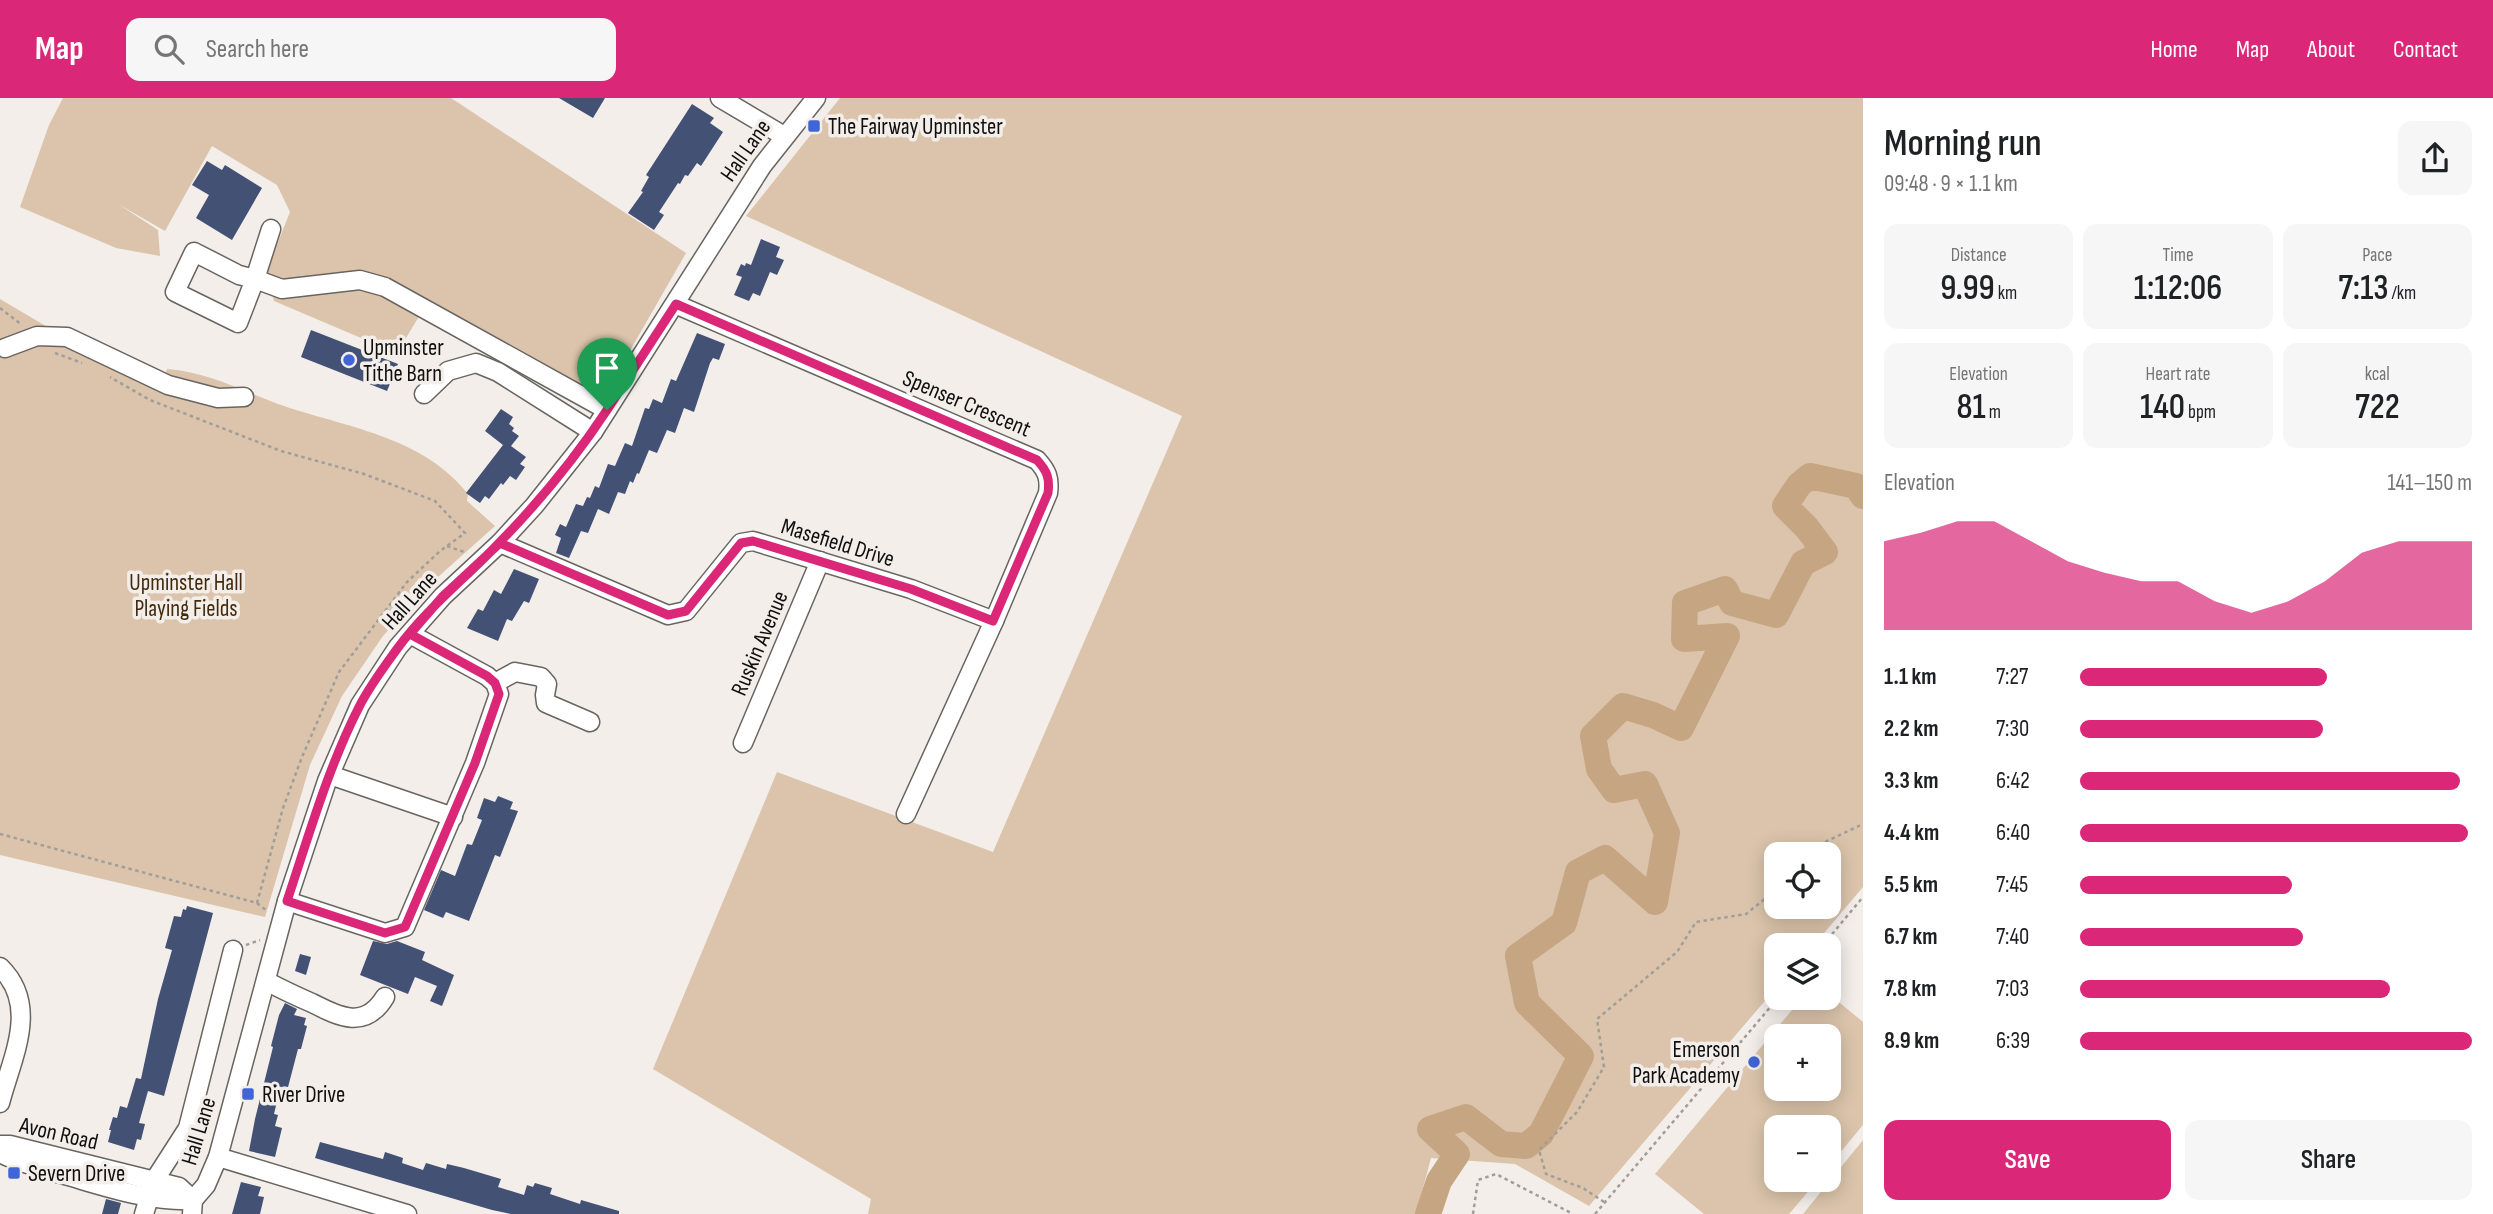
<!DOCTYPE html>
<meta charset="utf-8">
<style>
body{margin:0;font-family:"Sofia Sans Condensed",sans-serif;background:#f6f6f6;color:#202124;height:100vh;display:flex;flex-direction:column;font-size:26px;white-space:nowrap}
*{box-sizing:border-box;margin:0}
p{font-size:23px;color:#757577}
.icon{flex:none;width:38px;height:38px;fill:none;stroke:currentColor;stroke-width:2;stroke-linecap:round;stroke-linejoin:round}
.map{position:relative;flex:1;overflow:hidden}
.sheet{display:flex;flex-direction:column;background:#fff;width:630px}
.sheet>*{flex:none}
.tools{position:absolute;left:1764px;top:744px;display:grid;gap:14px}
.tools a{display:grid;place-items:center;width:77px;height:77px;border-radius:14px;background:#fff;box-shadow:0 4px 18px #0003;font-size:35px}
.pin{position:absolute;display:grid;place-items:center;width:60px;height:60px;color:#fff;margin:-72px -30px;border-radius:50% 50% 50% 0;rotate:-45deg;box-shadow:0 0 7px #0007}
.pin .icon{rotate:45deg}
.round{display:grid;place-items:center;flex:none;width:74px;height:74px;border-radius:14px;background:#f6f6f6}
.summary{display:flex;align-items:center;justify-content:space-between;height:119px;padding:0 21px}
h1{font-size:38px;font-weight:600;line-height:52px}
.metrics{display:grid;grid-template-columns:repeat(3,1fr);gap:10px;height:119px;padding:7px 21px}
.metrics div{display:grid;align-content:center;border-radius:14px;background:#f6f6f6;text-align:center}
.metrics b{font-size:35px;font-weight:600}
.metrics small{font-size:19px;font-weight:400}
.metrics p{font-size:19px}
.chart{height:196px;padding:14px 21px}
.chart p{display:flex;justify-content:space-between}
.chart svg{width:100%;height:126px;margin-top:7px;fill:#db2777;opacity:.7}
.cta{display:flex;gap:14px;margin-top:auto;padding:14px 21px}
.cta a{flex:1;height:80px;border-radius:14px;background:#db2777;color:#fff;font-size:28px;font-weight:600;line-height:80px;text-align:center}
.cta a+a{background:#f6f6f6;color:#202124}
ul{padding:0 21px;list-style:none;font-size:23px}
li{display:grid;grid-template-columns:112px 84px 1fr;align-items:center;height:52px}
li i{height:18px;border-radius:9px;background:#db2777}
header{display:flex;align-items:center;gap:42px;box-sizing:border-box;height:98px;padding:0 35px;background:#db2777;color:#fff}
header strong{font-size:33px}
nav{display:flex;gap:38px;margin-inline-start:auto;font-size:24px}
.search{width:490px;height:63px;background:#f6f6f6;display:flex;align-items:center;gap:18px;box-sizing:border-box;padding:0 24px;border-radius:14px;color:#757577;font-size:26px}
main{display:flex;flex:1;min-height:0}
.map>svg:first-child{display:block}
</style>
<header>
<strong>Map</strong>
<div class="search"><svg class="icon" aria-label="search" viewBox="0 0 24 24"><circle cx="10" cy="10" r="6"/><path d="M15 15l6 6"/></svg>Search here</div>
<nav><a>Home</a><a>Map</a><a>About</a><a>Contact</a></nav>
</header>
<main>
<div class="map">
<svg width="1863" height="1116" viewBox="0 0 1863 1116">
<rect width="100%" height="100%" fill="#f3eeea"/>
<g fill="#dbc4ab" fill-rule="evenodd">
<polygon points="63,0 451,0 686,155 596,312 421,215 403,245 387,251 274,203 266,174 290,114 277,87 212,48 165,133 118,106 158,132 160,158 116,150 20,109 49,27"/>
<path d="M840,0H1863V789L1814,847H1776V890L1589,1108L1515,1066L1431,1060L1416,1116H868L871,1101L653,971L777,674L993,754L1182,318L746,118ZM1776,756H1829V808H1776Z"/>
<path d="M0,201L137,282L162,289L167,271C207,274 241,292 278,306C344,329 423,338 468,396L467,403L495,428L429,487L383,538L342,598L310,667L265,819L0,757Z"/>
<path d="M1829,896L1863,924V1027L1829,1068V1029H1776V1082H1818L1789,1116H1704L1655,1076L1802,900H1829ZM1776,938H1829V990H1776Z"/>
<polygon points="1863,1042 1863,1116 1803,1116"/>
</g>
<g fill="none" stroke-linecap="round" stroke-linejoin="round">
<polyline stroke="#c6a682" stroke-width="26" points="1428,1116 1439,1083 1457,1056 1430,1031 1466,1019 1501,1046 1526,1048 1541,1036 1581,958 1527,905 1518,858 1564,825 1578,774 1605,760 1655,804 1667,735 1645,686 1614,692 1599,671 1593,638 1623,608 1653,617 1681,630 1727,538 1684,541 1685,505 1725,491 1732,505 1776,517 1803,465 1825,454 1807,430 1785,408 1799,387 1810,378 1856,388 1863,398"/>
</g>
<g fill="#435175">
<polygon points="559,0 605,0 593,20"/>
<polygon points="692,6 714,20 710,25 723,34 701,68 697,65 688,78 685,77 680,86 678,85 659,114 664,117 654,132 628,115 643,94 641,93 649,79 646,77"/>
<polygon points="207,63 222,72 225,67 262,90 232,142 196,120 209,97 192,87"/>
<polygon points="761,141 780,149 776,159 784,162 777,177 770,174 760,198 753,195 749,203 734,197 742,179 736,177 741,166 745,168 746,165 751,167"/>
<polygon points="311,232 398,266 387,293 301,259"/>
<polygon points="697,235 725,246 719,262 713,260 710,265 694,314 684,310 675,335 667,332 657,355 649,352 639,376 637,375 633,385 630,383 625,396 618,394 609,416 598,411 588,435 581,433 569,460 556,455 561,440 555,437 560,426 566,429 576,406 583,408 587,399 590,400 595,388 599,390 608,366 615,368 625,345 632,348 645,310 649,311 653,301 662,305 671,281 676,283"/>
<polygon points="501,311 513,319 509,326 514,330 512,333 519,338 511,348 526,359 520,366 525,369 516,382 510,378 503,387 501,385 489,401 485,398 480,405 466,395 503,347 485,333"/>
<polygon points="514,471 539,481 529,505 524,503 512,523 507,521 498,543 467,530 478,511 483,513 494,492 501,496"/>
<polygon points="498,698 513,704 510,711 518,713 500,759 495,757 469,823 446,814 443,820 424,812 441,772 455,778 467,746 472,747 482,722 477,720 484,700 495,704"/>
<polygon points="187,808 213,815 164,998 148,993 139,1025 145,1026 141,1042 137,1041 134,1052 108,1044 111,1032 109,1032 113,1019 117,1020 120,1008 127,1010 136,980 141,981 158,901 172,852 165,850 174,818 181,819 183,811 186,812"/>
<polygon points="373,843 387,846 397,843 425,854 422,862 454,877 442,908 430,903 437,888 415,879 408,896 360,877"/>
<polygon points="300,856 311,859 306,877 295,873"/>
<polygon points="285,905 297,911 294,917 306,920 304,927 307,928 301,951 298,951 287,993 280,991 274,1016 278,1017 275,1028 282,1030 275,1059 249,1053 255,1021 273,949 271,948 279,917"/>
<polygon points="320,1044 383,1061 385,1054 403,1060 402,1065 423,1072 426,1065 446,1071 447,1066 464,1070 501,1081 498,1089 524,1097 527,1087 533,1089 535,1085 552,1090 550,1096 580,1106 581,1102 619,1113 619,1116 511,1116 492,1112 315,1060"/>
<polygon points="241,1084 261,1089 258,1098 264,1099 260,1116 232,1116"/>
<polygon points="106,1101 121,1105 118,1116 102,1116"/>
</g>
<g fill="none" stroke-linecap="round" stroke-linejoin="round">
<defs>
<g id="minor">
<polyline points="720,0 784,38"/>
<polyline points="271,131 255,181 282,191 360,182 385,189 607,312"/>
<polygon points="194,154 239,177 255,181 238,225 175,194"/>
<path d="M675,206L1037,362C1047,373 1050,380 1048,395L994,523L906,716"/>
<polyline points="5,250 37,238 67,239 168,287 218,300 244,299"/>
<polyline points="424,296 448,273 476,265 498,274 593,334"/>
<polyline points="500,445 668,517 686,513 741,445 753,443 911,491 994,523"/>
<polyline points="495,585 515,574 541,579 547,586 545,597 546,605 590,624"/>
<polyline points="743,645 820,463"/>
<polyline points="330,677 453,719"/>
<polyline points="287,803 385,835 405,829 475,665 499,596 495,585 487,578 410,536"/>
<path d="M0,869C40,908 12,959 0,1005"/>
<path d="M266,883C281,891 296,898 312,905C340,919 365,932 385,899"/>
<polyline points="0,1047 10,1047 179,1089 193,1102"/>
<path d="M0,1055C18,1065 41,1070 61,1076C104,1088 148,1104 193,1102"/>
<polyline points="218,1059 407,1116"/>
<polyline points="144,1116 154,1083 188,1030 233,852"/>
<polyline points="192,1116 193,1102 206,1087 218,1059 287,803 327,683 360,607 398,549 443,498 500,445 534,408 593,334 762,68 816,0"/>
</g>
</defs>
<use href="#minor" stroke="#686561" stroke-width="21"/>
<g stroke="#a19e9a" stroke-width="2.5" stroke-dasharray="3.5 3.5" stroke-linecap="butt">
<polyline points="0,210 22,227"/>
<polyline points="55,255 82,265"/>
<polyline points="447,448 467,455"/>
<polyline points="0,736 257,805 283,710 302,659 339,574 407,484 440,453 465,435 435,403 364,376 281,353 150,302 110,279"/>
<polyline points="1800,756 1863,726"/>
<polyline points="257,805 267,813"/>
<polyline points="246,847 260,842"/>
<polyline points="1823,847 1863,799"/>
<polyline points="1604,1104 1583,1090 1546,1076 1539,1052 1577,1014 1604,969 1597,921 1677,854 1696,824 1746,816 1776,792"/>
<polyline points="1473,1116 1478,1082 1496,1076 1573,1116"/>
<polyline points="1595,1116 1778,900"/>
</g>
<use href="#minor" stroke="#fff" stroke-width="18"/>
</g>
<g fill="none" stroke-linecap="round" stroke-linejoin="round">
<defs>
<path id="route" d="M607,312C576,359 539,404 500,444C466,480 427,510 397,551C384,569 369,589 359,609C328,670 309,737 287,803L385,835L405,829L475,665L499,596L495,585L487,578L410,536L443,498L500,445L668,517L686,513L741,445L753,443L911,491L993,523L1048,395C1050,380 1047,373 1037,362L676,206L607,312"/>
</defs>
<use href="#route" stroke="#fff" stroke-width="14"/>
<use href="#route" stroke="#db2777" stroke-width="9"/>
</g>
<g fill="#4164d6" stroke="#f3eeea" stroke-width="2.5">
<rect x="807" y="21" width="14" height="14" rx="3.5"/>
<circle cx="349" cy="262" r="7"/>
<circle cx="1754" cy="964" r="7"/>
<rect x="241" y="989" width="14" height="14" rx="3.5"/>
<rect x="7" y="1068" width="14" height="14" rx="3.5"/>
</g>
<g text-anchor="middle" stroke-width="7" stroke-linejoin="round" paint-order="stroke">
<g font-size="23" fill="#100f0d" stroke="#f3eeea" text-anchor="start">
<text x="828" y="36">The Fairway Upminster</text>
<text x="363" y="257">Upminster<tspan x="363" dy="26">Tithe Barn</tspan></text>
<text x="1740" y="959" text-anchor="end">Emerson<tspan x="1740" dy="26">Park Academy</tspan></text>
<text x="262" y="1004">River Drive</text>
<text x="28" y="1083">Severn Drive</text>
</g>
<g font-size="23" fill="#100f0d" stroke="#f3eeea">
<text transform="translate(745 52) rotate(-55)" y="8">Hall Lane</text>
<text transform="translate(967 305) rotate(23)" y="8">Spenser Crescent</text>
<text transform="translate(838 444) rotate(17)" y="8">Masefield Drive</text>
<text transform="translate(409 502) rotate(-48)" y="8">Hall Lane</text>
<text transform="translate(759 545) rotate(-67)" y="8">Ruskin Avenue</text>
<text transform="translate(198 1033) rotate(-73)" y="8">Hall Lane</text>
<text transform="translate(59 1035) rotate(13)" y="8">Avon Road</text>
</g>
<g font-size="23" fill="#422b0d" stroke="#f3eeea">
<text x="186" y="492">Upminster Hall<tspan x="186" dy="26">Playing Fields</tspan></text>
</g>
</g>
</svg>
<div class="tools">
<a><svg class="icon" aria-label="locate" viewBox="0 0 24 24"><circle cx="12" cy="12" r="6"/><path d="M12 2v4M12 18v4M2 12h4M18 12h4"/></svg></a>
<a><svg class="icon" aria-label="layers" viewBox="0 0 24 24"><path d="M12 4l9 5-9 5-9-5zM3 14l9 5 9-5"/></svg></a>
<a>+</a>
<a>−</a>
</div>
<div class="pin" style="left:607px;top:312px;background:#1e9e55"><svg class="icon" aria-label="arrive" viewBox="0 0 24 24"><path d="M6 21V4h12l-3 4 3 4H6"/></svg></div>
</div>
<section class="sheet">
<div class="summary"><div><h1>Morning run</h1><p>09:48 · 9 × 1.1 km</p></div><a class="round"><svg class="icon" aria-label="share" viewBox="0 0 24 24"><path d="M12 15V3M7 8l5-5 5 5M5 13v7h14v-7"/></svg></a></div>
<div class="metrics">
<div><p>Distance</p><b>9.99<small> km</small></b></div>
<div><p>Time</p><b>1:12:06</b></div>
<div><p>Pace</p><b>7:13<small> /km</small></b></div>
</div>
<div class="metrics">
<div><p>Elevation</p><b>81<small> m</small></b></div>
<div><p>Heart rate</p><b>140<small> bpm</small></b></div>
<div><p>kcal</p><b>722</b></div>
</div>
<div class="chart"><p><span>Elevation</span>141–150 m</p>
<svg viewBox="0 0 160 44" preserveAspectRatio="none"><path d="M0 44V13L10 10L20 6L30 6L40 13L50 20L60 24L70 27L80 27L90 34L100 38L110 34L120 27L130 17L140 13L150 13L160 13V44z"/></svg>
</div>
<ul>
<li><b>1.1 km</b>7:27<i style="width:63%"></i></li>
<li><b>2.2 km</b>7:30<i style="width:62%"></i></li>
<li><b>3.3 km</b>6:42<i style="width:97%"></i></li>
<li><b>4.4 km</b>6:40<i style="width:99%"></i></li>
<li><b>5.5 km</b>7:45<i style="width:54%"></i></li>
<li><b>6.7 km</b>7:40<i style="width:57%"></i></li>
<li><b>7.8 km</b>7:03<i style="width:79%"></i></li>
<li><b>8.9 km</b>6:39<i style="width:100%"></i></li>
</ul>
<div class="cta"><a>Save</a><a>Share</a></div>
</section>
</main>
